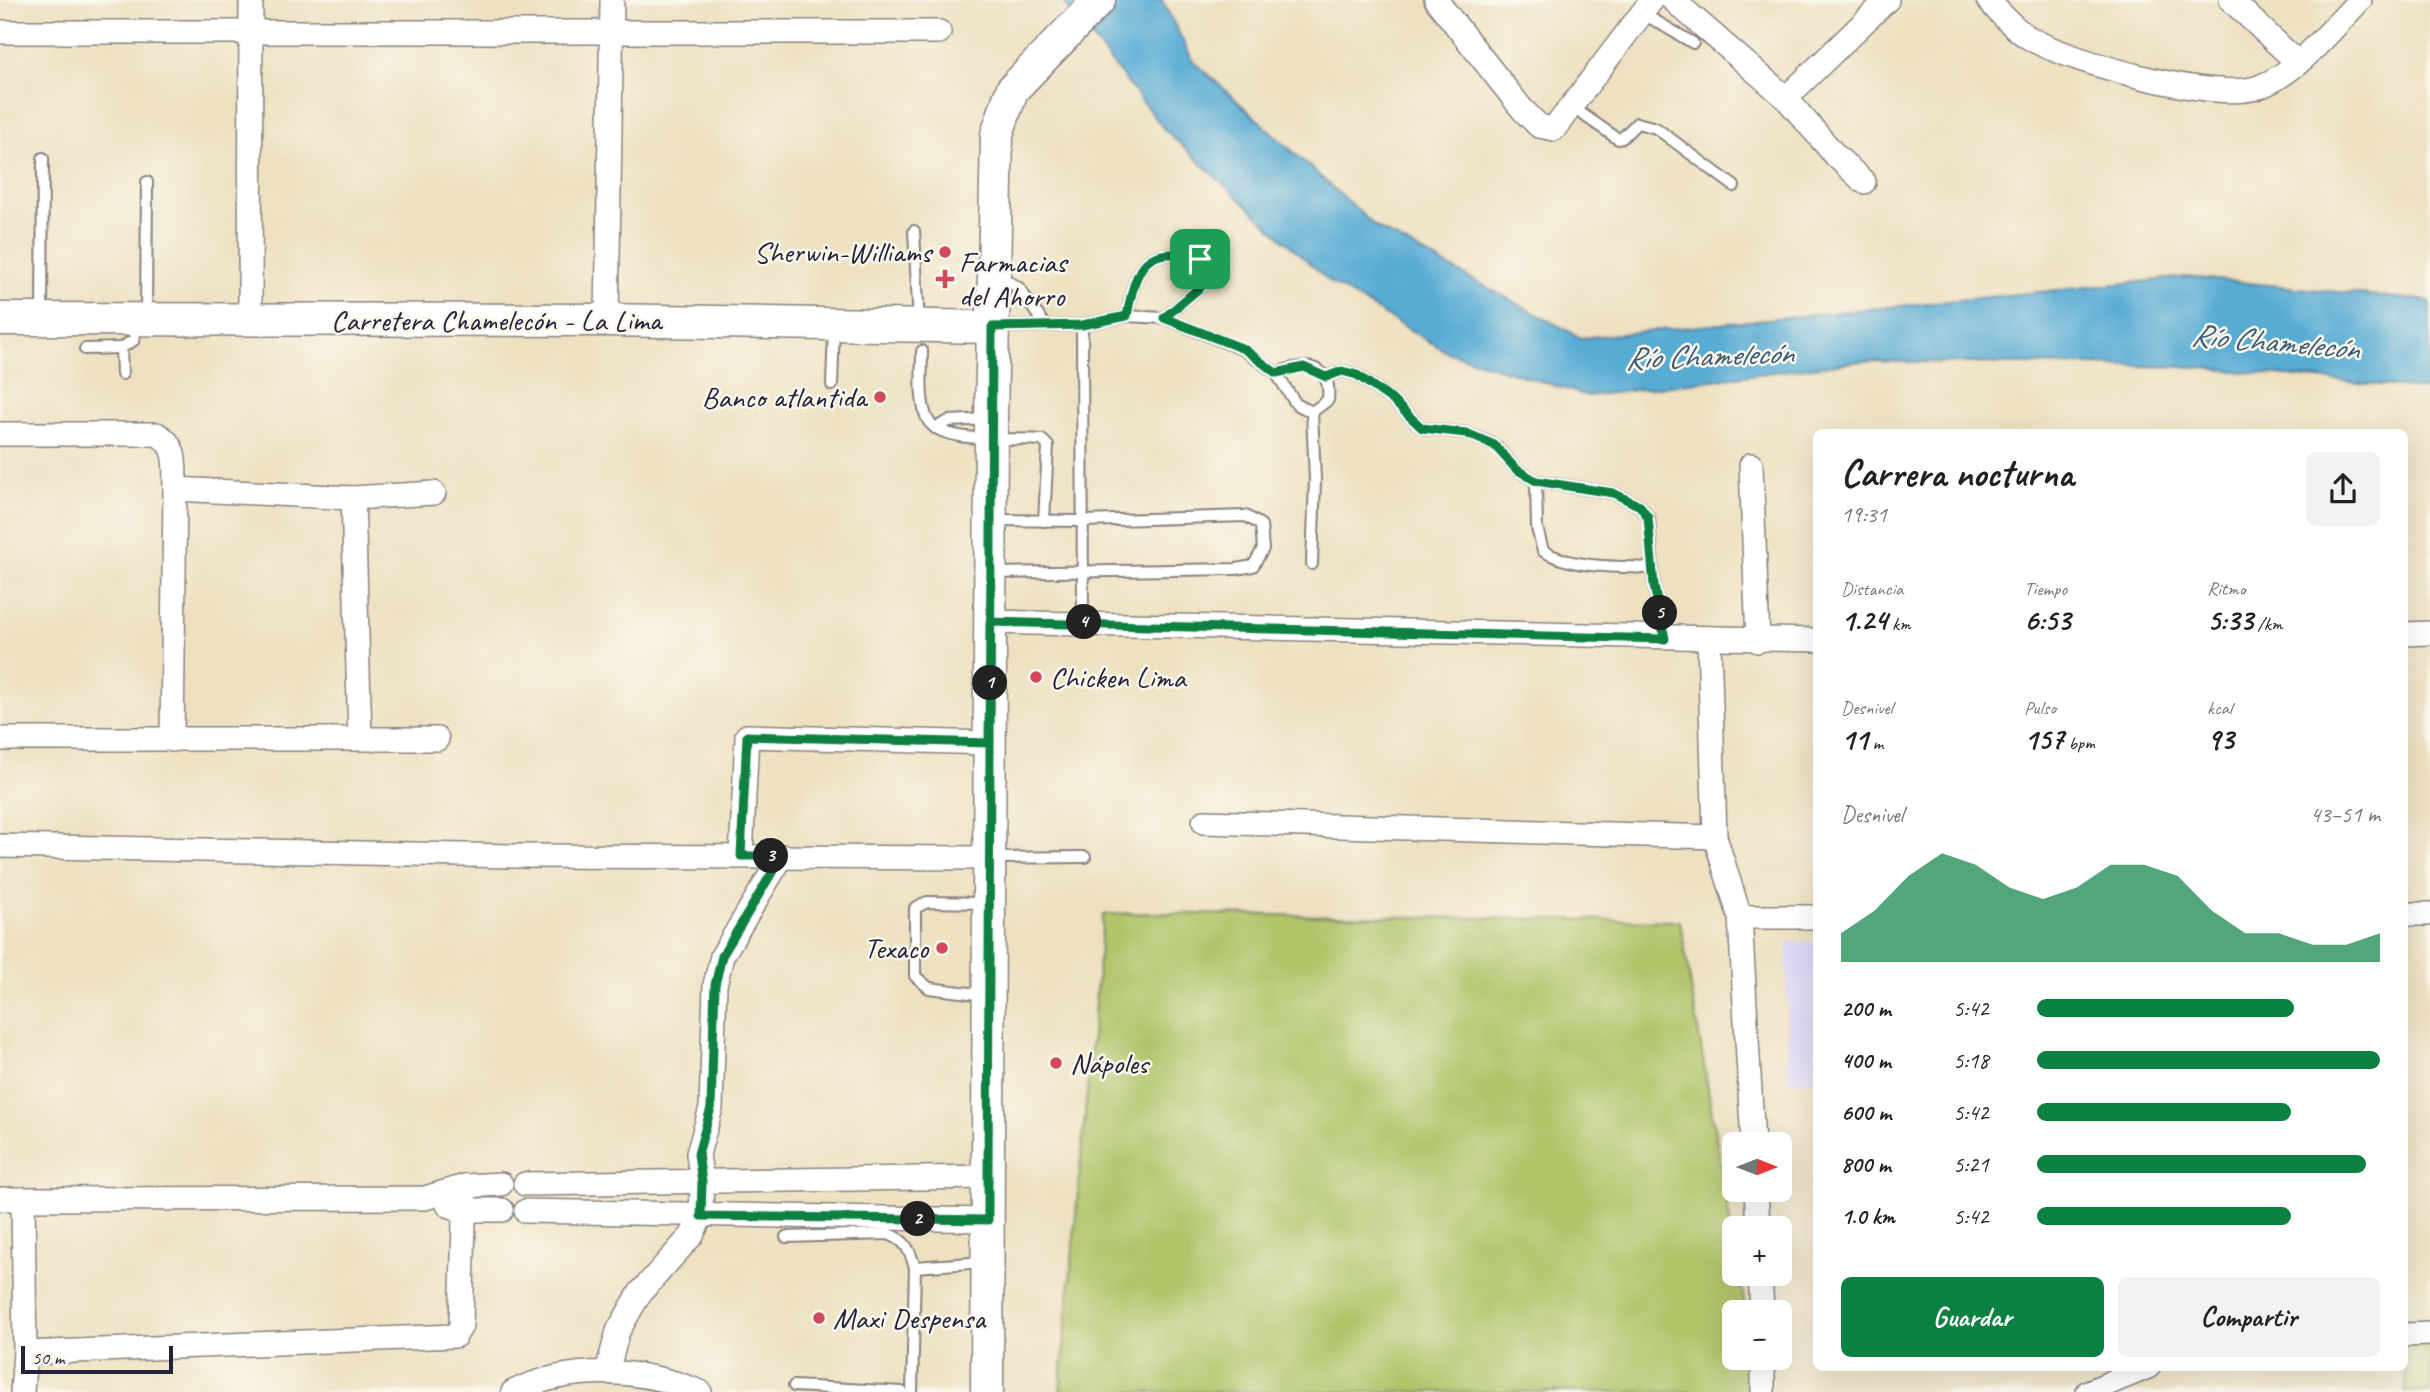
<!DOCTYPE html>
<html lang="es">
<meta charset="utf-8">
<style>
body{margin:0;font-family:Caveat,sans-serif;background:#f2f2f2;color:#222;height:100vh;display:flex;flex-direction:column;font-size:26px;white-space:nowrap}
*{box-sizing:border-box;margin:0}
p{font-size:23px;color:#767676}
.icon{flex:none;width:38px;height:38px;fill:none;stroke:currentColor;stroke-width:2;stroke-linecap:round;stroke-linejoin:round}
.map{position:relative;flex:1;overflow:hidden}
.panel{position:absolute;left:1813px;top:429px;width:595px;height:942px;display:flex;flex-direction:column;background:#fff;border-radius:10px;box-shadow:0 7px 28px #0002}
.panel>*{flex:none}
.needle{width:46px;rotate:90deg}
.buttons{position:absolute;left:1722px;top:1132px;display:grid;gap:14px}
.buttons a{display:grid;place-items:center;width:70px;height:70px;border-radius:10px;background:#fff;box-shadow:0 7px 28px #0002;font-size:35px}
.scale{position:absolute;left:21px;bottom:18px;width:152px;box-sizing:border-box;padding-left:7px;border:4px solid #22223b;border-top:0;font-size:19px;line-height:24px;white-space:nowrap;color:#22223b;-webkit-text-stroke:5px #fbf7ec;paint-order:stroke}
.pin{position:absolute;display:grid;place-items:center;width:60px;height:60px;color:#fff;margin:-30px;border-radius:14px;box-shadow:0 4px 10px #0006}
.km{position:absolute;width:35px;height:35px;margin:-18px;border-radius:50%;background:#222;color:#fff;font-size:19px;line-height:35px;text-align:center}
.round{display:grid;place-items:center;flex:none;width:74px;height:74px;border-radius:10px;background:#f2f2f2}
.head{display:flex;align-items:center;justify-content:space-between;height:119px;padding:0 28px}
h1{font-size:38px;font-weight:600;line-height:52px}
.stats{display:grid;grid-template-columns:repeat(3,1fr);gap:10px;height:119px;padding:7px 28px}
.stats div{display:grid;align-content:center}
.stats b{font-size:30px;font-weight:600}
.stats small{font-size:19px;font-weight:400}
.stats p{font-size:19px}
.chart{height:196px;padding:14px 28px}
.chart p{display:flex;justify-content:space-between}
.chart svg{width:100%;height:126px;margin-top:7px;fill:#0b8043;opacity:.7}
.cta{display:flex;gap:14px;margin-top:auto;padding:14px 28px}
.cta a{flex:1;height:80px;border-radius:10px;background:#0b8043;color:#fff;font-size:28px;font-weight:600;line-height:80px;text-align:center}
.cta a+a{background:#f2f2f2;color:#222}
ul{padding:0 28px;list-style:none;font-size:23px}
li{display:grid;grid-template-columns:112px 84px 1fr;align-items:center;height:52px}
li i{height:18px;border-radius:9px;background:#0b8043}
.map>svg:first-child{display:block}
</style>
<div class="map">
<svg width="2430" height="1392" viewBox="0 0 2430 1392">
<rect width="100%" height="100%" fill="#fbf7ec"/>
<filter id="ink" filterUnits="userSpaceOnUse"><feTurbulence type="fractalNoise" baseFrequency=".0143" numOctaves="2"/><feDisplacementMap in="SourceGraphic" scale="14" xChannelSelector="R" yChannelSelector="G"/><feConvolveMatrix kernelMatrix="1 2 1 2 8 2 1 2 1" color-interpolation-filters="sRGB"/></filter>
<filter id="wash" filterUnits="userSpaceOnUse"><feTurbulence type="fractalNoise" baseFrequency=".00686" numOctaves="4" result="noise"/><feDisplacementMap in="SourceGraphic" scale="28" xChannelSelector="R" yChannelSelector="G"/><feGaussianBlur stdDeviation="1.57" result="paint"/><feColorMatrix in="noise" values="0 0 0 0 0 0 0 0 0 0 0 0 0 0 0 0 0 1.4 0 .05"/><feComposite in="paint" operator="in"/></filter>
<g filter="url(#wash)">
<rect width="100%" height="100%" fill="#eee1c1"/>
<polygon fill="#dcd6f6" points="1816,941 1816,1081 1787,1081 1787,942"/>
<g fill="#b0c56a" stroke="#697452" stroke-width="2">
<polygon points="1132,913 1680,921 1734,1245 1734,1274 1739,1274 1746,1312 1734,1312 1734,1358 1754,1358 1760,1392 1060,1392 1103,915"/>
<polygon points="2404,1333 2430,1333 2430,1392 2405,1392"/>
</g>
<polygon fill="#58acd4" stroke="#3d6788" stroke-width="2" points="1062,0 1162,0 1193,61 1377,228 1581,338 2187,277 2430,301 2430,390 2194,367 1860,361 1588,396 1447,352 1330,282 1164,129"/>
</g>
<g filter="url(#ink)">
<g fill="none" stroke-linecap="round" stroke-linejoin="round">
<defs>
<g id="lane">
<polyline points="1642,13 1693,43"/>
<polyline points="1572,107 1618,139 1622,138 1637,123 1656,128 1734,186"/>
<polyline points="914,231 919,323"/>
<polyline points="998,275 1019,288 1044,324"/>
<polyline points="42,316 43,158"/>
<polyline points="146,316 147,182"/>
<path d="M1127,316C1136,266 1145,243 1200,259L1206,271L1205,283L1164,318"/>
<polyline points="1082,325 1083,622"/>
<path d="M995,327L1082,325L1127,316L1164,318L1244,350L1276,373L1296,404L1312,412L1328,400C1332,362 1304,363 1276,373"/>
<polyline points="85,349 121,348"/>
<path d="M922,351C922,372 919,396 926,416C935,446 1015,437 1042,440L1048,446L1044,521"/>
<polyline points="122,374 121,348 134,340 136,322"/>
<polyline points="1326,377 1342,371 1357,375 1391,399 1422,428 1466,433 1495,445 1516,469 1536,481 1613,493 1640,506 1649,518 1654,586 1664,636"/>
<polyline points="832,385 834,327"/>
<polyline points="1312,412 1315,480 1312,564"/>
<polyline points="935,428 949,421 989,419"/>
<path d="M1536,481L1537,528L1543,551C1574,569 1617,566 1653,568"/>
<polyline points="992,520 1083,521 1246,516 1261,525 1263,549 1253,566 1236,569 993,573"/>
<polyline points="994,858 1085,857"/>
<polyline points="985,995 929,988 915,976 915,908 927,902 986,903"/>
<path d="M786,1237L888,1234C906,1240 909,1249 915,1267"/>
<polyline points="794,1386 902,1392"/>
<polyline points="912,1392 915,1267 985,1262"/>
</g>
<g id="street">
<polyline points="1436,0 1522,109 1539,126 1554,129 1652,0"/>
<polyline points="1673,0 1786,98 1835,155 1864,182"/>
<path d="M1988,0C2001,14 2015,30 2031,39C2072,62 2216,103 2259,87C2299,72 2331,29 2360,0"/>
<polyline points="2231,0 2298,63"/>
<polyline points="0,32 939,32"/>
<polyline points="1786,98 1887,0"/>
<polyline points="250,319 251,0"/>
<polyline points="607,320 612,0"/>
<path d="M0,434H157C179,446 174,467 175,489L172,740"/>
<polyline points="1751,465 1758,641"/>
<polyline points="175,489 353,498 434,493"/>
<polyline points="353,498 360,738"/>
<polyline points="990,622 1816,640"/>
<polyline points="2404,634 2430,633"/>
<polyline points="1709,640 1715,837 1740,917 1753,1144"/>
<polyline points="0,739 437,739"/>
<polyline points="1204,822 1715,837"/>
<polyline points="0,846 514,856 989,858"/>
<polyline points="741,856 747,736 989,743"/>
<polyline points="2404,914 2430,914"/>
<polyline points="1740,917 1816,917"/>
<polyline points="525,1184 988,1177"/>
<polyline points="1756,1190 1758,1228"/>
<polyline points="0,1199 425,1198 465,1186 501,1184"/>
<polyline points="448,1205 462,1210 502,1210"/>
<polyline points="526,1211 988,1220"/>
<polyline points="1760,1274 1762,1312"/>
<polyline points="2404,1335 2430,1334"/>
<polyline points="25,1353 455,1336 461,1326 465,1186"/>
<polyline points="1763,1358 1763,1392"/>
<polyline points="607,1372 618,1331 640,1293 692,1235 701,1216 702,1182 698,1154 711,1108 715,985 722,956 782,856"/>
<polyline points="22,1392 25,1353 23,1199"/>
<path d="M513,1392C571,1364 642,1368 700,1392"/>
<polyline points="2088,1392 2148,1367"/>
</g>
<g id="secondary">
<polyline points="0,319 607,320 992,327"/>
<polyline points="987,1392 991,418 997,134 1012,90 1099,0"/>
</g>
</defs>
<use href="#lane" stroke="#88827e" stroke-width="14"/>
<use href="#street" stroke="#88827e" stroke-width="26"/>
<use href="#secondary" stroke="#88827e" stroke-width="35"/>
<use href="#lane" stroke="#fff" stroke-width="10"/>
<use href="#street" stroke="#fff" stroke-width="23"/>
<use href="#secondary" stroke="#fff" stroke-width="32"/>
</g>
</g>
<g fill="none" stroke-linecap="round" stroke-linejoin="round" filter="url(#ink)">
<defs>
<path id="route" d="M1200,259C1145,243 1136,266 1127,316L1082,325L992,327C990,610 989,893 988,1177V1220L701,1216L702,1182L698,1154L711,1108L715,985L722,956L782,856H741L747,736L989,743L990,622L1665,639L1654,586L1648,517L1640,506L1613,493L1536,481L1516,469L1494,445L1466,433L1422,428L1391,399L1357,375L1342,371L1326,377L1304,367L1276,373L1244,349L1164,318L1205,283L1206,271L1200,259"/>
</defs>
<use href="#route" stroke="#fff" stroke-width="14"/>
<use href="#route" stroke="#0b8043" stroke-width="9"/>
</g>
<g fill="#d1495b" stroke="#fbf7ec" stroke-width="2.5">
<circle cx="945" cy="252" r="7"/>
<path d="M941.5 268.5h7v7h7v7h-7v7h-7v-7h-7v-7h7z"/>
<circle cx="880" cy="397" r="7"/>
<circle cx="1036" cy="677" r="7"/>
<circle cx="942" cy="948" r="7"/>
<circle cx="1056" cy="1063" r="7"/>
<circle cx="819" cy="1318" r="7"/>
</g>
<g text-anchor="middle" stroke-width="5" stroke-linejoin="round" paint-order="stroke">
<g font-size="30" fill="#22223b" stroke="#fbf7ec" text-anchor="start">
<text x="931" y="262" text-anchor="end">Sherwin-Williams</text>
<text x="959" y="272">Farmacias<tspan x="959" dy="34">del Ahorro</tspan></text>
<text x="866" y="407" text-anchor="end">Banco atlantida</text>
<text x="1050" y="687">Chicken Lima</text>
<text x="928" y="958" text-anchor="end">Texaco</text>
<text x="1070" y="1073">Nápoles</text>
<text x="833" y="1328">Maxi Despensa</text>
</g>
<g font-size="30" fill="#22223b" stroke="#fbf7ec">
<text x="496" y="330">Carretera Chamelecón - La Lima</text>
</g>
<g font-size="32" font-style="italic" fill="#385978" stroke="#fbf7ec">
<text transform="translate(2275 341) rotate(5)" y="11">Río Chamelecón</text>
<text transform="translate(1709 355) rotate(-2)" y="11">Río Chamelecón</text>
</g>
</g>
</svg>
<div class="buttons">
<a><svg class="needle" viewBox="-14 -14 28 28"><path d="M0-13l5 13h-10z" fill="#e53935"/><path d="M0 13l5-13h-10z" fill="#767676"/></svg></a>
<a>+</a>
<a>−</a>
</div>
<div class="scale">50 m</div>
<div class="pin" style="left:1200px;top:259px;background:#1e9e55"><svg class="icon" aria-label="arrive" viewBox="0 0 24 24"><path d="M6 21V4h12l-3 4 3 4H6"/></svg></div>
<b class="km" style="left:990px;top:683px">1</b>
<b class="km" style="left:918px;top:1219px">2</b>
<b class="km" style="left:771px;top:856px">3</b>
<b class="km" style="left:1084px;top:622px">4</b>
<b class="km" style="left:1660px;top:613px">5</b>
<section class="panel">
<div class="head"><div><h1>Carrera nocturna</h1><p>19:31</p></div><a class="round"><svg class="icon" aria-label="share" viewBox="0 0 24 24"><path d="M12 15V3M7 8l5-5 5 5M5 13v7h14v-7"/></svg></a></div>
<div class="stats">
<div><p>Distancia</p><b>1.24<small> km</small></b></div>
<div><p>Tiempo</p><b>6:53</b></div>
<div><p>Ritmo</p><b>5:33<small> /km</small></b></div>
</div>
<div class="stats">
<div><p>Desnivel</p><b>11<small> m</small></b></div>
<div><p>Pulso</p><b>157<small> bpm</small></b></div>
<div><p>kcal</p><b>93</b></div>
</div>
<div class="chart"><p><span>Desnivel</span>43–51 m</p>
<svg viewBox="0 0 160 44" preserveAspectRatio="none"><path d="M0 44V34L10 26L20 14L30 6L40 10L50 18L60 22L70 18L80 10L90 10L100 14L110 26L120 34L130 34L140 38L150 38L160 34V44z"/></svg>
</div>
<ul>
<li><b>200 m</b>5:42<i style="width:75%"></i></li>
<li><b>400 m</b>5:18<i style="width:100%"></i></li>
<li><b>600 m</b>5:42<i style="width:74%"></i></li>
<li><b>800 m</b>5:21<i style="width:96%"></i></li>
<li><b>1.0 km</b>5:42<i style="width:74%"></i></li>
</ul>
<div class="cta"><a>Guardar</a><a>Compartir</a></div>
</section>
</div>
